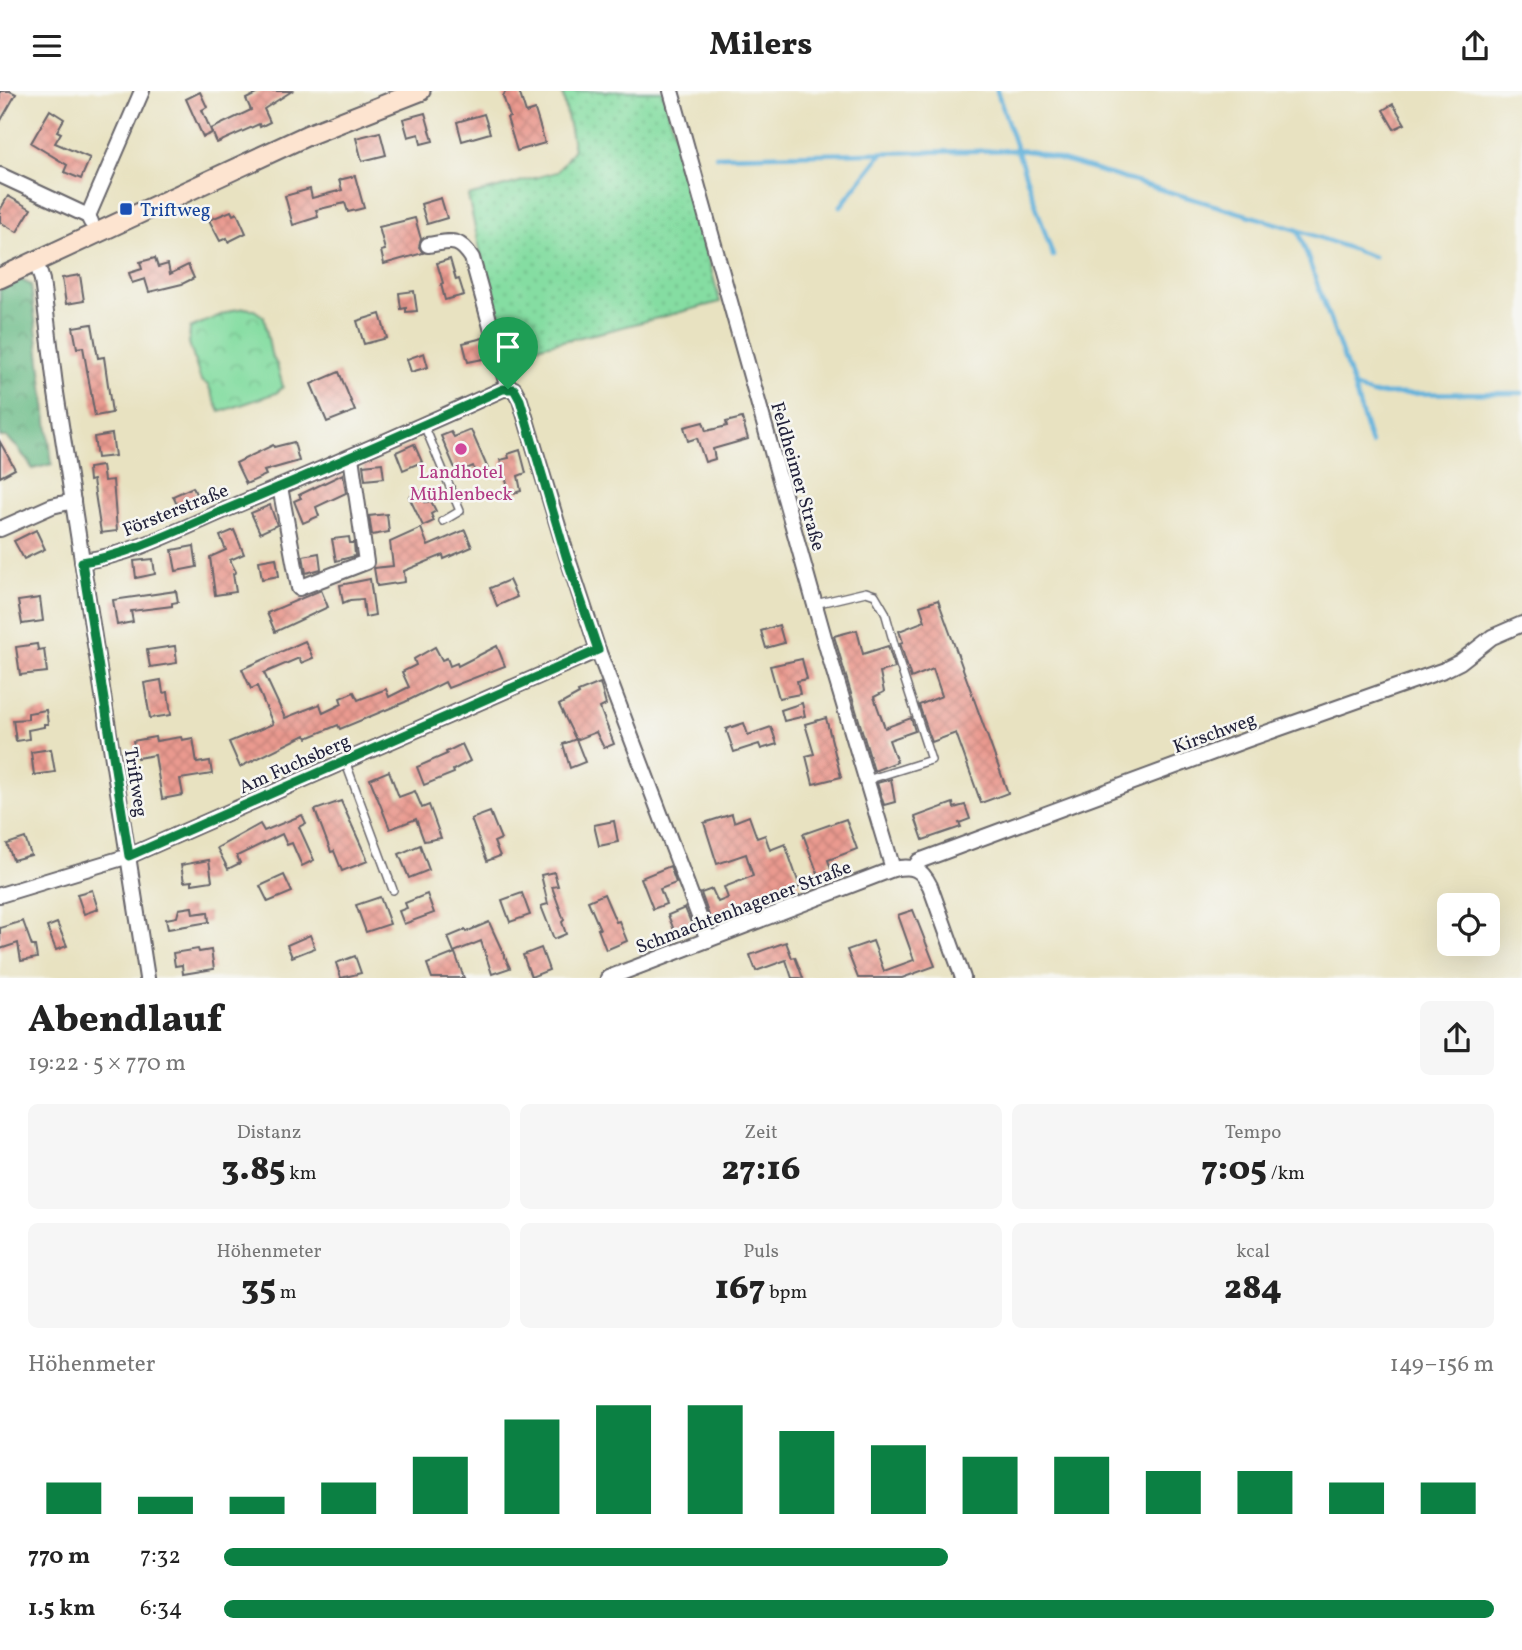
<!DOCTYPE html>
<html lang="de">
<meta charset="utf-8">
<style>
body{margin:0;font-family:Vollkorn,serif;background:#f6f6f6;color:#222;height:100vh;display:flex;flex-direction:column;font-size:26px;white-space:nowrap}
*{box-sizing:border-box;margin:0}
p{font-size:23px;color:#767676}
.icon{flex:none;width:38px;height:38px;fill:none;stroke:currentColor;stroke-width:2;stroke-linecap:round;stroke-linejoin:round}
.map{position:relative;height:887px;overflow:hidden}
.drawer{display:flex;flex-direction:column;background:#fff;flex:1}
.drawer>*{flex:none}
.tools{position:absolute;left:1437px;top:802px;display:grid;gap:14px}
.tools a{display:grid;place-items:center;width:63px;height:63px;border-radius:10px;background:#fff;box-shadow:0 7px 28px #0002;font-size:35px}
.pin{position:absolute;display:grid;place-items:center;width:60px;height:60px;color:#fff;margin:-72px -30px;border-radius:50% 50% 50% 0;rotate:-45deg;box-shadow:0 0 7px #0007}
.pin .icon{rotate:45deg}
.round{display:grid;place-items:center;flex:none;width:74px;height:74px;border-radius:10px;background:#f6f6f6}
.head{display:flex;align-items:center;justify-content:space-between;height:119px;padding:0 28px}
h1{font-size:38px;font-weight:800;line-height:52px}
.metrics{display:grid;grid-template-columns:repeat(3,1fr);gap:10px;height:119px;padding:7px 28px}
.metrics div{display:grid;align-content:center;border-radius:10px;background:#f6f6f6;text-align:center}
.metrics b{font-size:35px;font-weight:800}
.metrics small{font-size:19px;font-weight:400}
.metrics p{font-size:19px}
.chart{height:196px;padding:14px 28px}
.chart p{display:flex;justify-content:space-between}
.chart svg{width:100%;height:126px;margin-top:7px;stroke:#0b8043;stroke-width:6}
ul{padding:0 28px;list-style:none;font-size:23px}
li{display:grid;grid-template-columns:112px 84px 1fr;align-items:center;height:52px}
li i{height:18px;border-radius:9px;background:#0b8043}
header{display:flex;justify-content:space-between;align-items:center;height:91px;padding:0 28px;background:#fff;font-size:32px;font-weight:800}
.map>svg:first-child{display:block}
</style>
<header><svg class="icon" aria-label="menu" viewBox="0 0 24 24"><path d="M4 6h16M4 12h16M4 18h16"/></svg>Milers<svg class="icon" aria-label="share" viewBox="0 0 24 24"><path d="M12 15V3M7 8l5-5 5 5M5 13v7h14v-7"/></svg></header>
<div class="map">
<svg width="1522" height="887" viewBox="0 0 1522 887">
<defs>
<pattern id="grass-dots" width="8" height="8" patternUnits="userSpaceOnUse" patternTransform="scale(1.75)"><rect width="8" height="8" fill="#85dda2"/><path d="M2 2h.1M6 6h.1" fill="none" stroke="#73bd8c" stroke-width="1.8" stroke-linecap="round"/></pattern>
<pattern id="forest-crowns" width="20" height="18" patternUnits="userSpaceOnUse" patternTransform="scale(1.75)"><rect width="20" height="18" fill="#6cbc88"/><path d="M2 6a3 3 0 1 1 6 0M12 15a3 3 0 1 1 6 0" fill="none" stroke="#589870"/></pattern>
<pattern id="park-crowns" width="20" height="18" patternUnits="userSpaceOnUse" patternTransform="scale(1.75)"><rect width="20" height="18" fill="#85dda2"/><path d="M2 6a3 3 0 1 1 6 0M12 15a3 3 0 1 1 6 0" fill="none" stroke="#73bd8c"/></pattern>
<pattern id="building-cross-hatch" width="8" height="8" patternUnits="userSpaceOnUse" patternTransform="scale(1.75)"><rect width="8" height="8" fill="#ea9a8f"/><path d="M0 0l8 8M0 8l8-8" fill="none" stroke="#c8847c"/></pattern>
</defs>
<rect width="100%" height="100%" fill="#f6f6f2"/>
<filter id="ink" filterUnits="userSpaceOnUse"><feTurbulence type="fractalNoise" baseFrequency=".0143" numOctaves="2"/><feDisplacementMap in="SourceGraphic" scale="14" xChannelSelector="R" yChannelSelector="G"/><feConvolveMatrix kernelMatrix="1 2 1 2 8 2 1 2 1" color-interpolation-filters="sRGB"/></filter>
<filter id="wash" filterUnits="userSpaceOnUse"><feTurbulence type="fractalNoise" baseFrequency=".00686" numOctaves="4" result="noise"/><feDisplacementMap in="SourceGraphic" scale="28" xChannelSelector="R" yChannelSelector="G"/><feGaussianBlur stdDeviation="1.57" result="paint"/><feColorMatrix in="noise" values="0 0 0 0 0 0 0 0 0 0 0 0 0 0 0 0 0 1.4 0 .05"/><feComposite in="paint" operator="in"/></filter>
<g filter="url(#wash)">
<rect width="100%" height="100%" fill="#e8e2c1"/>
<polygon fill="url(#grass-dots)" stroke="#54806e" stroke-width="2" points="562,0 663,0 720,211 607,240 509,262 488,196 468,105 557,81 574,58"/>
<polygon fill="url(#forest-crowns)" stroke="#476f62" stroke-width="2" points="21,189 31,194 52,373 33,378 18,357 6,346 0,346 0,198"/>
<polygon fill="url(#park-crowns)" stroke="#54806e" stroke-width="2" points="245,217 254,219 264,226 271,263 277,274 283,296 276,302 220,321 208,294 201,290 189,252 190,237 233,219"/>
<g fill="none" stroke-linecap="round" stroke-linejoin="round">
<g stroke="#60b1db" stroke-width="4.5">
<polyline points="997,0 1053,165"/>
<polyline points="716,65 1018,59 1034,61 1298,139 1374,166"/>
<polyline points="840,116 882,62"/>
<polyline points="1298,139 1354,296 1372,303 1522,302"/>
<polyline points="1354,297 1371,353"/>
</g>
</g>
<g id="blocks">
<g fill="url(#building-cross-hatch)">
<polygon points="0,0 10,0 16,3 0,31"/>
<polygon points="262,0 292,0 264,18 270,31 260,36 259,33 217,52 211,38 251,19 246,8"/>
<polygon points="506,0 519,0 526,22 535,19 545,52 517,60 507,27 510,26 503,5"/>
<polygon points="200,1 207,16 202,19 212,42 203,46 186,8"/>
<polygon points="1393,13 1405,33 1394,38 1383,19"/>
<polygon points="50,19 64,28 57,40 61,42 55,52 90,67 81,88 64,81 67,74 31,52"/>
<polygon points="425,22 433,50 421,53 419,43 408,46 403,28"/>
<polygon points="484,23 490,42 462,50 457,31"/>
<polygon points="380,41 386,64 362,70 356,47"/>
<polygon points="355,85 364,117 348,121 345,112 316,119 318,126 293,134 285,105 310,98 312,107 342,99 339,89"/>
<polygon points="8,105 31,118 17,141 0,131 0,119"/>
<polygon points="441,107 447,127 427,133 421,113"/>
<polygon points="231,120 233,124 237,122 246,142 228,151 227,147 220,150 209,129"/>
<polygon points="415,127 421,148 419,156 423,162 384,173 381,160 385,159 379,136"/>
<polygon points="155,167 158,176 168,173 170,183 188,174 194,187 182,193 149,201 145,188 132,192 129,182 142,178 140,171"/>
<polygon points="450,168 456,189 459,188 464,204 445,209 441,193 443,192 437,172"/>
<polygon points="80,184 84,210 66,213 62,187"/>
<polygon points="414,200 417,220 406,221 406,217 401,218 399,202"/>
<polygon points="380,223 387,247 364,253 357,230"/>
<polygon points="92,233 98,267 104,266 112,322 95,325 83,256 77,257 73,236"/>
<polygon points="483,247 488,267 468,271 463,252"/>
<polygon points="424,262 428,276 411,281 407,268"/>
<polygon points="339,281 355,320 327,331 311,293"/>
<polygon points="742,327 748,348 713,358 715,368 705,371 697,347 688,350 684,336 703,331 706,340 727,335 726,331"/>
<polygon points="471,339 488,378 476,383 473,375 457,382 441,345 451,341 454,346"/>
<polygon points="112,343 115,365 97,367 94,346"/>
<polygon points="0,351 15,378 0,386"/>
<polygon points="294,351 299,370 264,380 266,384 246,393 236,372 273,354 274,356"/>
<polygon points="414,353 422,371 403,379 396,361"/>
<polygon points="520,359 526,382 518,385 521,400 510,403 500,369 509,367 508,363"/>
<polygon points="382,372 384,387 365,389 363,374"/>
<polygon points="102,375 104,390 113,389 117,440 101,442 93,389 89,390 88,377"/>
<polygon points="343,383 346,402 316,416 319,425 303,432 294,410 301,407 299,404"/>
<polygon points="193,396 200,413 180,421 173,405"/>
<polygon points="422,400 425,411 431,410 436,420 431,423 434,430 423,435 409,406"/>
<polygon points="270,414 277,434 260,442 251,422"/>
<polygon points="387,423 389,441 372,444 369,425"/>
<polygon points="421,437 428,455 465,439 472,456 444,468 443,464 404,480 405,491 377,495 374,477 393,475 390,451"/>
<polygon points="36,439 45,458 24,468 14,450"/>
<polygon points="234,439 244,463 230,469 236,481 233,483 236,501 215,504 210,466 226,459 220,445"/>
<polygon points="349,446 350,452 354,452 355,465 336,470 332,448"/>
<polygon points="194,455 197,476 176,480 172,459"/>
<polygon points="319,462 321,478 306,482 303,465"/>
<polygon points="276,467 279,485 262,488 259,470"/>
<polygon points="153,468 155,483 136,487 134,470"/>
<polygon points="370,488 375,524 365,526 363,508 350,509 343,512 340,494"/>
<polygon points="509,489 517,506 497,515 490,497"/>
<polygon points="321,499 328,516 275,541 267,522"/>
<polygon points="176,500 178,511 172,512 172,515 131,520 133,531 117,534 113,509"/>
<polygon points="40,507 43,530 22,533 18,510"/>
<polygon points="938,509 1008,702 981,712 956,642 932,651 929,643 919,614 942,605 933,578 911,587 900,552 903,551 899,540 925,530 920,515"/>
<polygon points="779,534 784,552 766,557 761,540"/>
<polygon points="857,539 863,563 888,555 895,577 880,581 884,601 874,606 885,637 911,627 915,640 889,649 897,671 874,680 834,545"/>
<polygon points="305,550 313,567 301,572 299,567 264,582 285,627 320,613 323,622 342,613 340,607 354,601 358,609 386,598 389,606 409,596 402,581 416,574 414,568 435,556 442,569 447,567 450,575 457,572 458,575 497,555 505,575 448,597 445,591 405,611 340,638 338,634 307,647 305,644 240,676 229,651 273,633 257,595 251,598 242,578"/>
<polygon points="37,553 38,559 44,558 47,581 20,584 16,556"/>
<polygon points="175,555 177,572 150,576 147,559"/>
<polygon points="802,568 807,588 797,590 800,603 779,607 770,575"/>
<polygon points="161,589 163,602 168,601 171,624 150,627 144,592"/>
<polygon points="600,592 606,614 600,617 614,653 604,657 596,641 576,649 559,614 579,603 578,601"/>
<polygon points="802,612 805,625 784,630 781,619"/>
<polygon points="46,619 48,633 44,633 44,636 28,639 29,648 16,650 13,629 28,628 28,622"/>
<polygon points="826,627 841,686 813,693 806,665 814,663 805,633"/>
<polygon points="744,632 748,644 771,636 777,653 761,658 759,653 734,661 726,638"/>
<polygon points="155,646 156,650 181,646 182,649 193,647 197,672 210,670 212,683 180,688 183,704 162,708 155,664 137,667 133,650"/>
<polygon points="576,648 585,671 570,677 563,653"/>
<polygon points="462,653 470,670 453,679 454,682 424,694 417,676 447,663 446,661"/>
<polygon points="51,658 55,681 34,684 31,661"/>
<polygon points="389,680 399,706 415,700 422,717 429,714 441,747 424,750 416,728 390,738 370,688"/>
<polygon points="891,688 895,711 884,714 877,692"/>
<polygon points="341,710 368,770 342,780 334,760 331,761 315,719"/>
<polygon points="953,712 954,717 965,714 970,728 959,732 961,736 923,749 915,726"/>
<polygon points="490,721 501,748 494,751 500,765 487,770 471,728"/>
<polygon points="732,723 734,731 749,725 757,747 765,744 770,759 785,753 800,796 771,807 773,811 763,815 762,811 711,830 701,802 712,798 718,811 728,807 724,796 753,785 746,763 717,773 704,732"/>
<polygon points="302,724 306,732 299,736 314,769 302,775 292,752 287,754 282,743 237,765 240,772 228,778 217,757 260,733 264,740"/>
<polygon points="846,728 857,758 828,769 832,781 819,786 803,743"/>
<polygon points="614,730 618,751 599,755 594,734"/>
<polygon points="25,747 31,764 13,769 7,753"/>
<polygon points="420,754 429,779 409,787 399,763"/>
<polygon points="209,769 212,790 192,793 192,790 184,791 181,774"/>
<polygon points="670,775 676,792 660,798 666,813 653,818 641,787"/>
<polygon points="554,781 558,795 552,796 564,829 562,831 566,843 554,848 541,815 548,813 541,784"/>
<polygon points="284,784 292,801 268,811 260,795"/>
<polygon points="92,799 98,818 84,823 77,803"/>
<polygon points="522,802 530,824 510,831 502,809"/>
<polygon points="427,803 434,822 404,833 399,820 407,817 405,812"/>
<polygon points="604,803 616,831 619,830 627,850 606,859 598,838 600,838 588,810"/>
<polygon points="380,806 390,833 366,841 356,814"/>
<polygon points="192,816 193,823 208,821 209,831 168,838 166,828 177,826 179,818"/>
<polygon points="685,817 693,837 676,844 668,824"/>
<polygon points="913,819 935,875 902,887 858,887 847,859 873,850 884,880 914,869 898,824"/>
<polygon points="23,830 32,855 35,855 37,867 21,870 18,852 0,858 0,837"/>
<polygon points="489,831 510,877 492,883 481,850 454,861 448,846 465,839 466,841"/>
<polygon points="57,832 67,855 56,859 47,836"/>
<polygon points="310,844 315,857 292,866 287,854"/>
<polygon points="786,851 792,867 795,866 803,887 792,887 786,869 756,880 750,864"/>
<polygon points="541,857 549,879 531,886 523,864"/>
<polygon points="198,858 199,861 211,859 214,878 183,883 182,874 175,875 173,862"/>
<polygon points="455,862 464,887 432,887 427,873"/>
<polygon points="355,865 361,882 341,887 336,872"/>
</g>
</g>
</g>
<g filter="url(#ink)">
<use href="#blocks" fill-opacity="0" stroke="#67656a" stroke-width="2"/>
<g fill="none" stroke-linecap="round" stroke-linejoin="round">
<defs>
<g id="service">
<polyline points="424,334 460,420 443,430"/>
<polyline points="815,513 866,501 875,504 885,521 900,574 931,669 867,689"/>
<polyline points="345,670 393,799"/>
</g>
<g id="minor">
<polyline points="671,0 827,557 893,778"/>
<polyline points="0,84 88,125 91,131"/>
<polyline points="88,125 142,0"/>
<path d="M428,154C450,151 458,145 472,167L508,298"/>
<polyline points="36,170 42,189 56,302 147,887"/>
<polyline points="280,396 299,497 366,471 351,366"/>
<polyline points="0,438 52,415 73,410"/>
<path d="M82,470C134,464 184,436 232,416C323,378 413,339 503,298H514L520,309L567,465L598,559L708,849"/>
<polyline points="915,776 919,770 1246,649 1444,579 1460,571 1492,546 1522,533"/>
<polyline points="0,804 129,765 598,559"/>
<path d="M608,887L893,778C913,774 921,777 930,795L963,887"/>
</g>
<polyline id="secondary" points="0,187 308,44 420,0"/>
</defs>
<use href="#service" stroke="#67656a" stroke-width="10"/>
<use href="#minor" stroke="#67656a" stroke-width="18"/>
<use href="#secondary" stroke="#67656a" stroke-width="23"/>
<use href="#service" stroke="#fff" stroke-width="7"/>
<use href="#minor" stroke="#fff" stroke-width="14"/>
<use href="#secondary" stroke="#fde4d0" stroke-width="19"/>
</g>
</g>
<g fill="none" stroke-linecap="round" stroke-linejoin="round" filter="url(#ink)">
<defs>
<path id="route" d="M503,298H514L520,309L566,465L598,559L129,765L82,471C134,463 184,436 232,416C323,378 413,339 503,298Z"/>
</defs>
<use href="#route" stroke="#fff" stroke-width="14"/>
<use href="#route" stroke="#0b8043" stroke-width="9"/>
</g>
<rect fill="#1a4fb4" stroke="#f6f6f2" stroke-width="2.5" x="119" y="111" width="14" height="14" rx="3.5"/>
<circle fill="#d1479c" stroke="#f6f6f2" stroke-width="2.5" cx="461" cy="358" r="7"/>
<g text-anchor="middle" stroke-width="5" stroke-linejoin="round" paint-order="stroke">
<g font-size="19" fill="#164399" stroke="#f6f6f2" text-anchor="start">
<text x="140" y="125">Triftweg</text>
</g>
<g font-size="19" fill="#b23c85" stroke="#f6f6f2">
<text x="461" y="387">Landhotel<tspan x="461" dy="22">Mühlenbeck</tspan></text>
</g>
<g font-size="19" fill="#22223b" stroke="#f6f6f2">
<text transform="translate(799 385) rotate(74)" y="7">Feldheimer Straße</text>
<text transform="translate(175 418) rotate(-22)" y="7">Försterstraße</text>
<text transform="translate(1214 641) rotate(-20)" y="7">Kirschweg</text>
<text transform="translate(294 672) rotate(-24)" y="7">Am Fuchsberg</text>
<text transform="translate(137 691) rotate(81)" y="7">Triftweg</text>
<text transform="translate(743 815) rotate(-21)" y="7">Schmachtenhagener Straße</text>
</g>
</g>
</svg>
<div class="tools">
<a><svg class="icon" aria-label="locate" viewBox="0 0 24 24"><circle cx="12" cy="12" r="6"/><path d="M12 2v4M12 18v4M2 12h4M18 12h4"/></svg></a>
</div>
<div class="pin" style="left:508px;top:298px;background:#1e9e55"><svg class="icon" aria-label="arrive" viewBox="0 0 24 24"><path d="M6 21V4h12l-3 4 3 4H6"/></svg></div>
</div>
<section class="drawer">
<div class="head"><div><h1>Abendlauf</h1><p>19:22 · 5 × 770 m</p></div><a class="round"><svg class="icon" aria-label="share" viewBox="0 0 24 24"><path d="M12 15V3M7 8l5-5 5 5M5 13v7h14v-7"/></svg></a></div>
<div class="metrics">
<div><p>Distanz</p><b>3.85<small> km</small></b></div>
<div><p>Zeit</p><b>27:16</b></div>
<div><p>Tempo</p><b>7:05<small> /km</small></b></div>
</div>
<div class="metrics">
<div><p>Höhenmeter</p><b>35<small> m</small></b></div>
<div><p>Puls</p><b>167<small> bpm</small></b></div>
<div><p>kcal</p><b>284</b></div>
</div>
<div class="chart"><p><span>Höhenmeter</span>149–156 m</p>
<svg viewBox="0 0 160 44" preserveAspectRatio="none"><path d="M5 44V33M15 44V38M25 44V38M35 44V33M45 44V24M55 44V11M65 44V6M75 44V6M85 44V15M95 44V20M105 44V24M115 44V24M125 44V29M135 44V29M145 44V33M155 44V33"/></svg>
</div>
<ul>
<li><b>770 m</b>7:32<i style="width:57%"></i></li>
<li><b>1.5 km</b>6:34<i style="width:100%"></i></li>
</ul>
</section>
